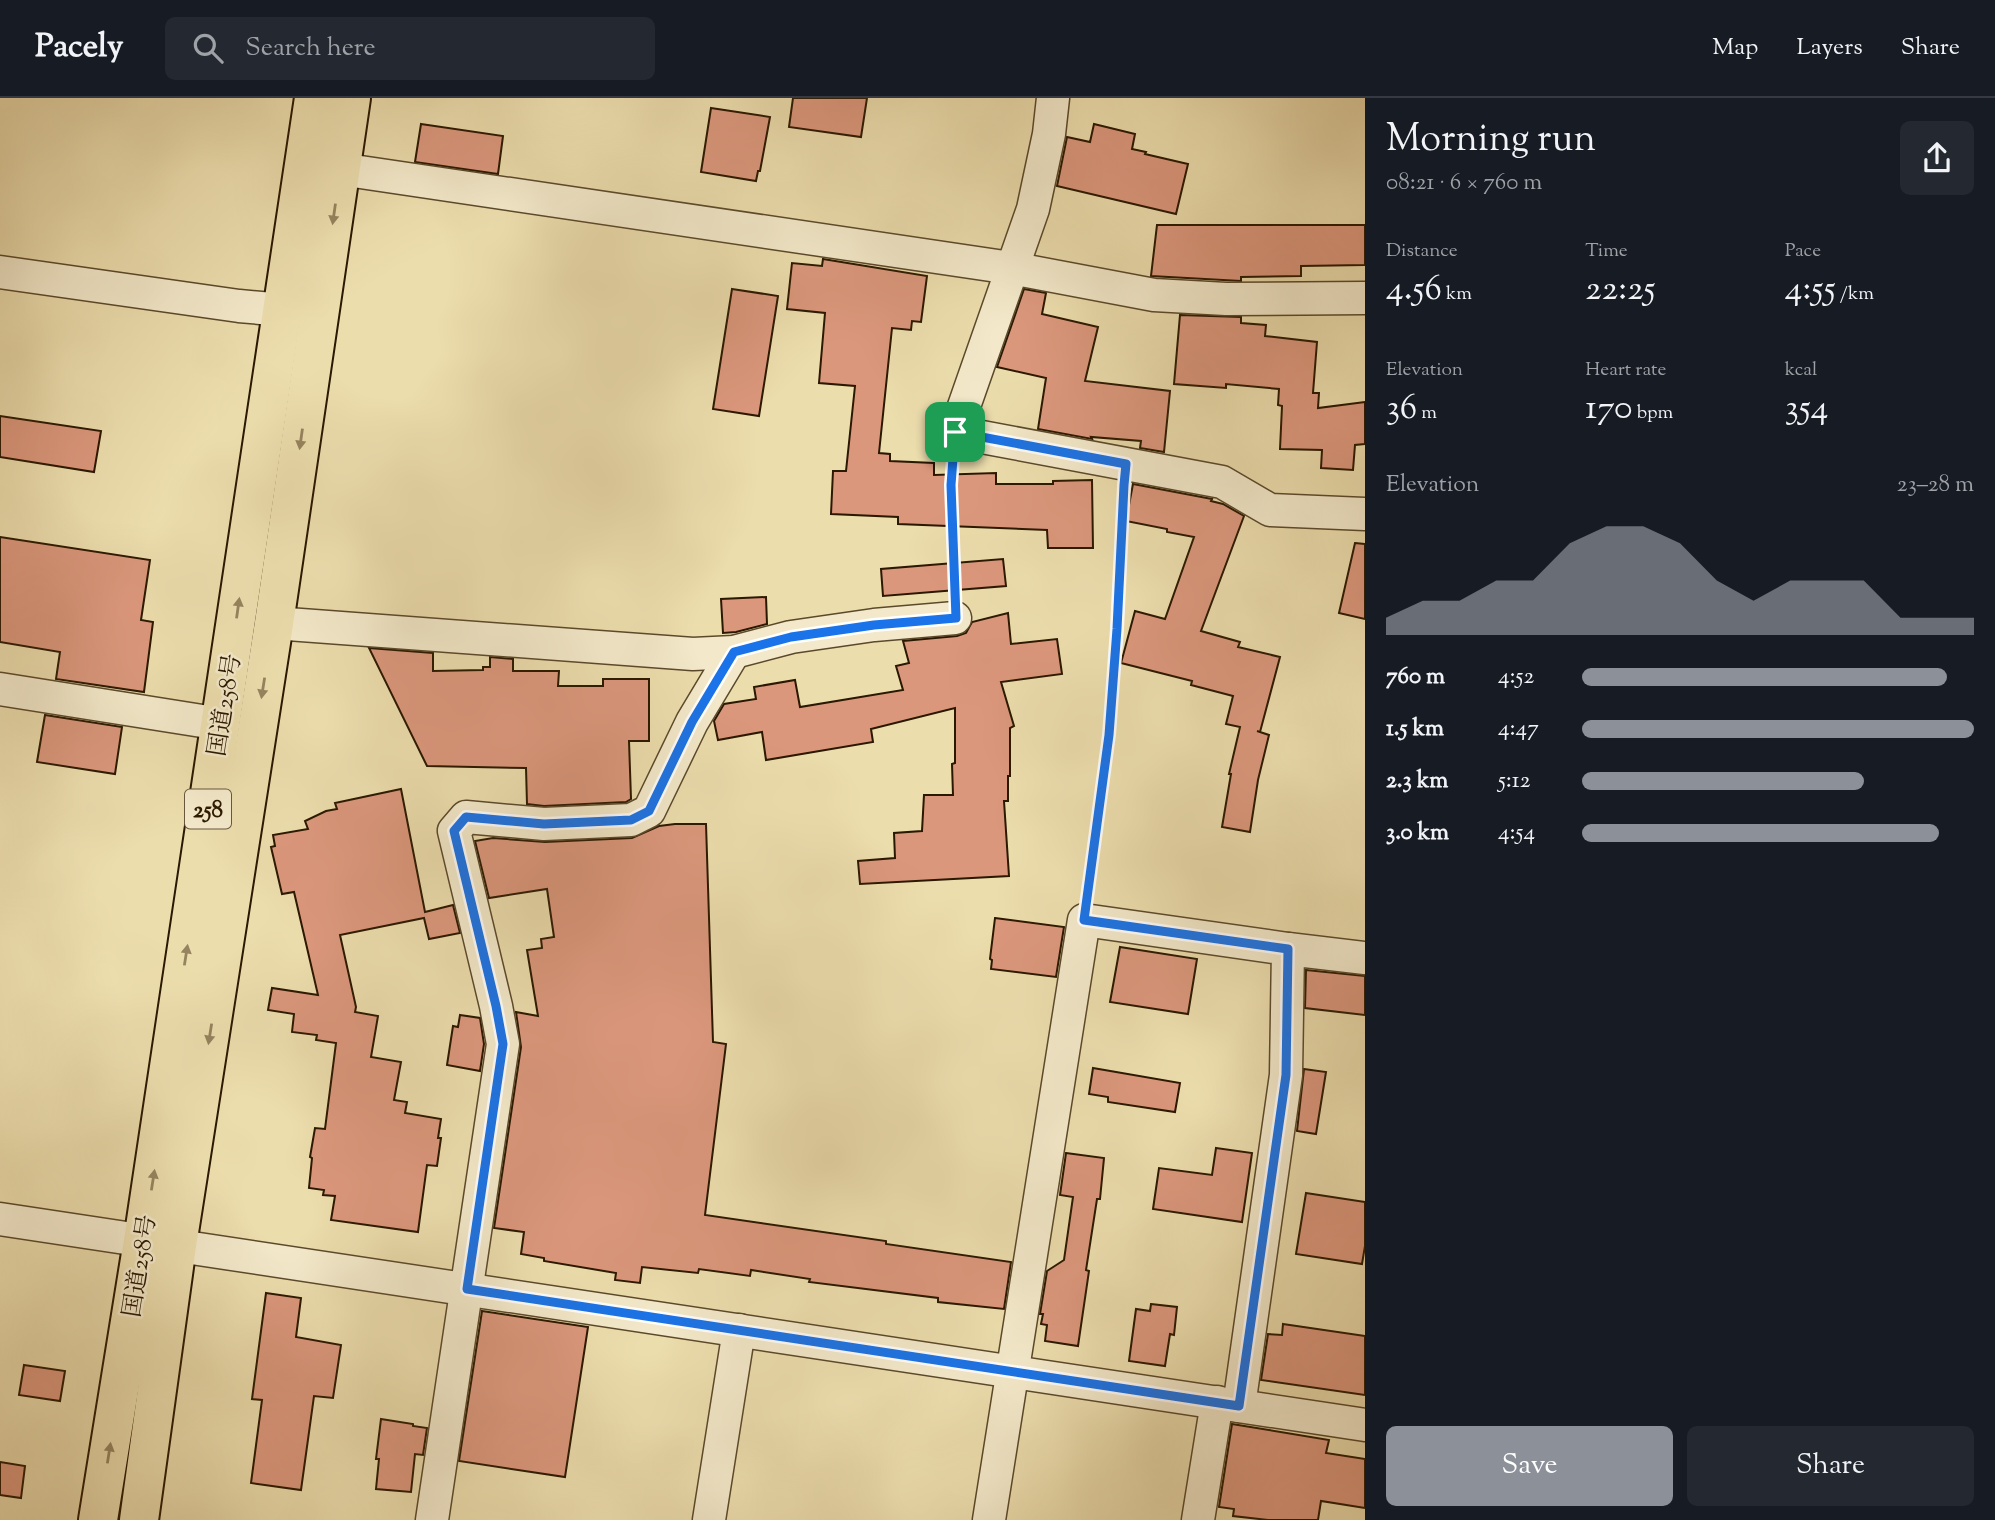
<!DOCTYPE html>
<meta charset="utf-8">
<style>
body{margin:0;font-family:"Sorts Mill Goudy","Noto Serif JP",serif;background:#242831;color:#f1f3f6;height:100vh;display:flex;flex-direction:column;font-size:26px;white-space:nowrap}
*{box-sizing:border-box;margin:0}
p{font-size:23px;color:#9ea1a6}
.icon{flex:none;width:38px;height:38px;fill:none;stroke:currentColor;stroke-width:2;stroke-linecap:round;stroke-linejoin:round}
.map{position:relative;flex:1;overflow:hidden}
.sheet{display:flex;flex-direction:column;background:#171b24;width:630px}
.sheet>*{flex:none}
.pin{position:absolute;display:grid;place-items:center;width:60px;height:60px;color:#fff;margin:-30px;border-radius:14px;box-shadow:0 4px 10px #0006}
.round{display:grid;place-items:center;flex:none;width:74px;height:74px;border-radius:10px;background:#242831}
.overview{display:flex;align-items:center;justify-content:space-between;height:119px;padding:0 21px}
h1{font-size:38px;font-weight:600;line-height:52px}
.stats{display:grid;grid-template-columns:repeat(3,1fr);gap:10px;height:119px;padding:7px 21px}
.stats div{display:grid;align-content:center}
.stats b{font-size:35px;font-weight:600}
.stats small{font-size:19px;font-weight:400}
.stats p{font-size:19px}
.chart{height:196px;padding:14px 21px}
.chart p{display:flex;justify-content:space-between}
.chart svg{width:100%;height:126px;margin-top:7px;fill:#8c9099;opacity:.7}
.primary-button{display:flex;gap:14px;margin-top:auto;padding:14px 21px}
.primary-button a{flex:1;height:80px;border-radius:10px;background:#8c9099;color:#fff;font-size:28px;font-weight:600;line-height:80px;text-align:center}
.primary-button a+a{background:#242831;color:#f1f3f6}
ul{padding:0 21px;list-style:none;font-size:23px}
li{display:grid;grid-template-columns:112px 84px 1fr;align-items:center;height:52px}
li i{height:18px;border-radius:9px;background:#8c9099}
header{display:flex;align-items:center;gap:42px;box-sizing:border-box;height:98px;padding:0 35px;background:#171b24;border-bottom:2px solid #363941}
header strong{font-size:33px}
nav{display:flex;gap:38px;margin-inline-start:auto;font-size:24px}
.search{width:490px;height:63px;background:#242831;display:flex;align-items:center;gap:18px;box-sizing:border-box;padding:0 24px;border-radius:10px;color:#9ea1a6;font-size:26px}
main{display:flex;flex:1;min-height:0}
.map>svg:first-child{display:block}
</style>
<header>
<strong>Pacely</strong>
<div class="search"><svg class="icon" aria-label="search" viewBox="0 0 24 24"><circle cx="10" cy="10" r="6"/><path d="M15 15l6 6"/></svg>Search here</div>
<nav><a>Map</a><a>Layers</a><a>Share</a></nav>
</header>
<main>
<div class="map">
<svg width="1365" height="1422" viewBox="0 0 1365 1422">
<rect width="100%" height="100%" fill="#ecddad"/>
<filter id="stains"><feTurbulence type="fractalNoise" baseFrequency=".00286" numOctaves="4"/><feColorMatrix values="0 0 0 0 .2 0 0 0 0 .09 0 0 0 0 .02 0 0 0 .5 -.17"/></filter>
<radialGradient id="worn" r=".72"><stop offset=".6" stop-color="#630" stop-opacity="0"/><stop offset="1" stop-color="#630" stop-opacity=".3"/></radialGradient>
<g fill="#db977c" stroke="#2b1800" stroke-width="2">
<polygon points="793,0 867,0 861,39 789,29"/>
<polygon points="711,10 770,19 760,73 758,73 756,83 701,74"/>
<polygon points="421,26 503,38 498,76 415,64"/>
<polygon points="1094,26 1135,36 1132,51 1146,54 1145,56 1188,66 1176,116 1057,88 1067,39 1090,44"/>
<polygon points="1157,127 1365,127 1365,167 1301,168 1301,178 1241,179 1241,183 1151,178"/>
<polygon points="823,161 927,178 921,224 912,223 911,232 892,230 879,355 890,356 890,363 934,365 934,377 996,375 996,386 1053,386 1053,383 1092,382 1093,450 1048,450 1047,432 898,426 898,419 831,416 833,373 846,373 855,288 819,285 825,215 787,211 792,165 822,168"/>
<polygon points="732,191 778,198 759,318 713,311"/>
<polygon points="1024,191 1046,195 1042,216 1098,229 1085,283 1170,293 1164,354 1140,350 1141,343 1091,339 1092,341 1038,331 1046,280 997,269"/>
<polygon points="1180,217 1241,219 1241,225 1266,227 1265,238 1317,244 1313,295 1319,295 1318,310 1365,304 1365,346 1355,347 1353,372 1321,370 1322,352 1280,351 1282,308 1278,307 1279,291 1226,286 1226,290 1174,286"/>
<polygon points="0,318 101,333 94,374 0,359"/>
<polygon points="1133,386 1212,401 1211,403 1223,406 1244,418 1201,533 1240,544 1238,549 1280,559 1260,634 1257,633 1269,637 1258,682 1250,734 1222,729 1231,676 1229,676 1240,629 1226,626 1233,598 1191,587 1192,583 1121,565 1135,513 1165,521 1194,439 1167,434 1167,431 1126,423"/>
<polygon points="0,439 150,462 141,522 153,524 144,594 56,581 60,554 0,544"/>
<polygon points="1355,445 1365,446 1365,521 1339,515"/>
<polygon points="1003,461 1006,488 883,498 881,471"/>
<polygon points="766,499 767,526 736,534 723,535 721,501"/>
<polygon points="1008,515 1011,546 1057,541 1062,576 1001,584 1014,628 1010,630 1010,678 1008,678 1008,703 1004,703 1009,778 860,786 858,763 895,760 894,735 922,733 924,697 953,697 952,666 955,665 955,610 871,631 873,644 766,662 762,634 718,642 714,623 724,606 756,601 754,589 795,582 800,609 903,592 896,568 909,565 903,543 957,538 966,535 972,524"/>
<polygon points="369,550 433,555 433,573 483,572 483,569 490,569 490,559 513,561 513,573 559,573 558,588 603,588 603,581 649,581 649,643 629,643 631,701 626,704 544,708 527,706 526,670 427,668"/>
<polygon points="45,617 122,629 115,676 37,664"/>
<polygon points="401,691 425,814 453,807 460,835 429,841 424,820 340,837 356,909 355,914 378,918 371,959 401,964 394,1002 407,1004 405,1015 441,1021 438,1040 441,1040 437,1068 427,1067 418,1134 331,1122 335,1098 323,1097 324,1092 309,1090 312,1060 310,1059 315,1030 325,1031 336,945 316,942 317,937 292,934 294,916 268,912 272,890 318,897 294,794 282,796 271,749 275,748 273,737 308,731 305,723 326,713 337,711 335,705"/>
<polygon points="675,726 706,726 713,944 726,946 705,1117 886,1143 886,1146 1011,1164 1004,1211 938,1204 938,1200 809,1184 810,1181 751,1172 750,1178 699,1171 698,1175 642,1169 640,1185 615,1182 616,1175 544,1163 544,1160 521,1156 524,1134 494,1130 521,949 516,914 538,918 527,852 542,850 541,841 554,839 547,791 489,800 475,743 493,740 545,744 632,740 659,728"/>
<polygon points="995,820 1064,829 1056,879 991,871 992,862 990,861"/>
<polygon points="1120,849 1197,861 1188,916 1110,904"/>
<polygon points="1306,872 1365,878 1365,917 1305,910"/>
<polygon points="460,917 480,920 484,946 480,973 447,967 453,928 458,929"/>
<polygon points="1093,970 1180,985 1175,1014 1108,1004 1108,999 1089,996"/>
<polygon points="1304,971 1326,974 1316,1036 1297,1033"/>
<polygon points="1216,1050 1252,1055 1242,1124 1153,1111 1159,1070 1212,1077"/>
<polygon points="1066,1055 1104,1060 1100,1101 1097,1101 1086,1172 1089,1173 1078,1248 1045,1243 1047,1227 1041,1226 1043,1216 1040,1216 1047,1173 1064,1162 1073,1099 1060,1097"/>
<polygon points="1306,1095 1365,1104 1365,1148 1362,1166 1296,1156"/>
<polygon points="266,1195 301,1200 296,1239 341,1247 333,1300 314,1298 301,1392 251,1385 262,1302 252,1301"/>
<polygon points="1151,1206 1177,1209 1174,1237 1170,1236 1165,1268 1129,1263 1136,1211 1150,1213"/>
<polygon points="482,1213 588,1229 565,1379 459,1363"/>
<polygon points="1283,1226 1365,1238 1365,1297 1261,1282 1268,1236 1282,1237"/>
<polygon points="24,1267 65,1273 60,1303 19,1297"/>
<polygon points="381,1321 413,1326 413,1328 427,1330 423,1357 415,1356 411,1394 376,1391 379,1361 376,1361"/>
<polygon points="1232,1326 1329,1342 1326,1355 1365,1361 1365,1410 1321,1403 1318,1422 1268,1422 1233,1418 1234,1411 1219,1409"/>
<polygon points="0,1364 25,1368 21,1400 0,1397"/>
</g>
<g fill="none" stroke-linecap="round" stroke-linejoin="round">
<defs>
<g id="minor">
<polyline points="1053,0 1049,36 1033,111 955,334 1222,384 1270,412 1365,416"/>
<polyline points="340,71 1011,170 1154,197 1226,201 1365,200"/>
<polyline points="0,174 239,208 283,212"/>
<polyline points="274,525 693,556 734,554 791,539 874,527 955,520"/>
<polyline points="0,591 221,626"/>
<polyline points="0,1121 1365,1327"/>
<polyline points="1239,1308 1286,977 1288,851 1365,860"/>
<polyline points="432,1422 503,946 496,908 454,733 466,719 544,726 631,722 649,713 692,624 734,554"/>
<polyline points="709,1422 739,1232"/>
<polyline points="989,1422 1084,822 1288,851"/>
<polyline points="1198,1422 1217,1304"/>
</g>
<g id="trunk">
<polyline points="98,1422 143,1143 314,0"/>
<polyline points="139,1422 177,1147 274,525 351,0"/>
</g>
</defs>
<use href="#minor" stroke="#5b492b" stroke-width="35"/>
<use href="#trunk" stroke="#2b1800" stroke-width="42"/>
<g stroke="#2b1800" stroke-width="4.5" stroke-dasharray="2 3.5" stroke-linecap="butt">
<polyline points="953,364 951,387 954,491"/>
<polyline points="1088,793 1109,637 1117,531 1123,394"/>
</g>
<use href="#minor" stroke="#f3e9ca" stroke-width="32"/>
<use href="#trunk" stroke="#ecddad" stroke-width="38"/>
</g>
<defs><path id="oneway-solid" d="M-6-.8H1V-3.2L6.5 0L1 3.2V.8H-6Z" transform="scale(1.75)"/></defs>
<g fill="#95845f">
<use href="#oneway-solid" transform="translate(334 116) rotate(98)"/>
<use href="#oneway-solid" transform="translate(301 341) rotate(98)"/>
<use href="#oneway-solid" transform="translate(238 510) rotate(-82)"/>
<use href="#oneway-solid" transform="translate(263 590) rotate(99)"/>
<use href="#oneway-solid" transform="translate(186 857) rotate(-81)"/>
<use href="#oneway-solid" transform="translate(210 936) rotate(99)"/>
<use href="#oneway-solid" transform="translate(153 1082) rotate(-81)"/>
<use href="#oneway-solid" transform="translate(109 1355) rotate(-81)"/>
</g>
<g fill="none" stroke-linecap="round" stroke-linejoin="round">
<defs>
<polygon id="route" points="955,334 1126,366 1124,387 1117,531 1109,637 1084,822 1288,851 1286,977 1239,1308 467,1191 503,946 496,908 454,733 466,719 544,726 631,722 649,713 692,624 734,554 791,539 874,527 956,520 951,387"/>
</defs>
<use href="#route" stroke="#fff" stroke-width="14"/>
<use href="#route" stroke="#1a73e8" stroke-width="9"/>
</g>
<g text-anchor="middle" stroke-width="5" stroke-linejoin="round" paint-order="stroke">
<rect fill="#f3e9ca" stroke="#67573d" stroke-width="2" x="185" y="691.5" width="46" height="39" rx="5"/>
<g font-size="23" font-weight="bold" fill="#2b1800">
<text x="208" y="719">258</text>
</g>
<g font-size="24" fill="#2b1800" stroke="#f3e9ca">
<text transform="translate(224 607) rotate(-81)" y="8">国道258号</text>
<text transform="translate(139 1168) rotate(-81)" y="8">国道258号</text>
</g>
</g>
<rect width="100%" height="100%" filter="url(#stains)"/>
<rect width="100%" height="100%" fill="url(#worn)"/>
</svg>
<div class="pin" style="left:955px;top:334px;background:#1e9e55"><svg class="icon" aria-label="arrive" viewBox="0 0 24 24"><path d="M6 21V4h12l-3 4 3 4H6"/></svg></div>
</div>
<section class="sheet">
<div class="overview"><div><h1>Morning run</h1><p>08:21 · 6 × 760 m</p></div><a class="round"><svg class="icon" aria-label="share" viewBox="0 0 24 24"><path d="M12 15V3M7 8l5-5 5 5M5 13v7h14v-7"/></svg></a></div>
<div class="stats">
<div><p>Distance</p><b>4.56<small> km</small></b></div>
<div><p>Time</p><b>22:25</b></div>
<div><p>Pace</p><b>4:55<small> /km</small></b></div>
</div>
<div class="stats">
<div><p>Elevation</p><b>36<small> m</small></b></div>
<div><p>Heart rate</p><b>170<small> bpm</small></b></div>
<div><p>kcal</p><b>354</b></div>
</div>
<div class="chart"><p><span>Elevation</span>23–28 m</p>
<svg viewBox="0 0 160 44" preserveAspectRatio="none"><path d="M0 44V38L10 32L20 32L30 25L40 25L50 12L60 6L70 6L80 12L90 25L100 32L110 25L120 25L130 25L140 38L150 38L160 38V44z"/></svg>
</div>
<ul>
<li><b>760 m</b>4:52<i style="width:93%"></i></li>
<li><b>1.5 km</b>4:47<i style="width:100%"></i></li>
<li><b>2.3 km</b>5:12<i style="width:72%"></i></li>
<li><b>3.0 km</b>4:54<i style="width:91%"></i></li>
</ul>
<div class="primary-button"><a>Save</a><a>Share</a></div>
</section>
</main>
